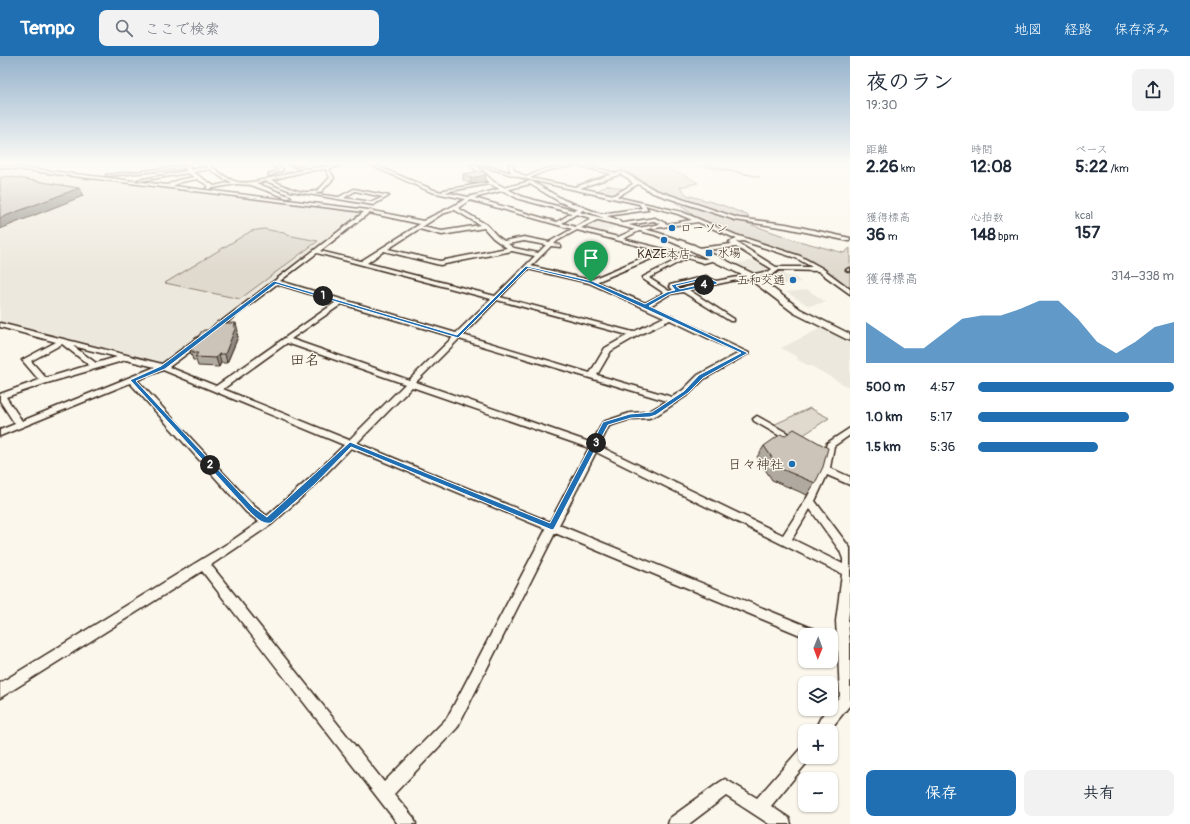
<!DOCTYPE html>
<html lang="ja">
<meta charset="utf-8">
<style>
body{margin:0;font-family:Pangolin,"Klee One",sans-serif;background:#f2f2f3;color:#1f2937;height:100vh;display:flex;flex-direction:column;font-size:15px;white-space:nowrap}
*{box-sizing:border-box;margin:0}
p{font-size:13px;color:#747a83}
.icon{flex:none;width:22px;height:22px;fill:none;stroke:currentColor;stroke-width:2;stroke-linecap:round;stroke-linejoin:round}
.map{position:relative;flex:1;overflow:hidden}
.side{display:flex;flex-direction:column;background:#fff;width:340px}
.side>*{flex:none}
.needle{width:26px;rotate:181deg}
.tools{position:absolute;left:798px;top:572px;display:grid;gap:8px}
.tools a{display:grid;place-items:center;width:40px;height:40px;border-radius:8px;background:#fff;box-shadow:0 1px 3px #0004;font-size:20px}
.pin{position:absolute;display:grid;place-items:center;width:34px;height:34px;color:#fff;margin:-41px -17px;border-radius:50% 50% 50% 0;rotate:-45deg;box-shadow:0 0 4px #0007}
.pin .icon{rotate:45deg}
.km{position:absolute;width:20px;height:20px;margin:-10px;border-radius:50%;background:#222;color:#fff;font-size:11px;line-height:20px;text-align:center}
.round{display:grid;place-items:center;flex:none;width:42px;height:42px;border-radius:8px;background:#f2f2f3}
.overview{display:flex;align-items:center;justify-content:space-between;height:68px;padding:0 16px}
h1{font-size:22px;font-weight:700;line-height:30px}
.metrics{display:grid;grid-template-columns:repeat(3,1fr);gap:6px;height:68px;padding:4px 16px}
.metrics div{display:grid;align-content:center}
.metrics b{font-size:17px;font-weight:700}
.metrics small{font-size:11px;font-weight:400}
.metrics p{font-size:11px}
.chart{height:112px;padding:8px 16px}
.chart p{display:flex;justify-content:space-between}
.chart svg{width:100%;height:72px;margin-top:4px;fill:#1f6fb2;opacity:.7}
.cta{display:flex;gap:8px;margin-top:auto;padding:8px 16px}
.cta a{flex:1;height:46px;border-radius:8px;background:#1f6fb2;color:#fff;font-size:16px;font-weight:700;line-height:46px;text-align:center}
.cta a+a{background:#f2f2f3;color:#1f2937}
ul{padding:0 16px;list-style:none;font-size:13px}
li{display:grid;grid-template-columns:64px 48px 1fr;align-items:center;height:30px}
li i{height:10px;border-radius:5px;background:#1f6fb2}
header{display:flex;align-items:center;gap:24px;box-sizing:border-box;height:56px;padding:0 20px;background:#1f6fb2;color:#fff}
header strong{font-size:19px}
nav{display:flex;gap:22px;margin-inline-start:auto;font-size:14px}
.search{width:280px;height:36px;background:#f2f2f3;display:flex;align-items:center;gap:10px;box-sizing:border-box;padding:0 14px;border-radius:8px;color:#747a83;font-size:15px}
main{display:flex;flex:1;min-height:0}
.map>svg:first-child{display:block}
</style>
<header>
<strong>Tempo</strong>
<div class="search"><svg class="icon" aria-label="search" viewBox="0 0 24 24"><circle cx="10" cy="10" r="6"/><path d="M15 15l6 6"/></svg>ここで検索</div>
<nav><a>地図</a><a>経路</a><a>保存済み</a></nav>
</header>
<main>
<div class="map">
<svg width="850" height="768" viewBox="0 0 850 768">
<rect width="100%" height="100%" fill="#fbf7ec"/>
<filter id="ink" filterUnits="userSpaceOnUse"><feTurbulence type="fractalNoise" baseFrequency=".025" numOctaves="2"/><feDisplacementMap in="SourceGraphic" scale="8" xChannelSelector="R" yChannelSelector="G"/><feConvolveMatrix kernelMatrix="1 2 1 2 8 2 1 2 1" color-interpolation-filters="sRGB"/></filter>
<g filter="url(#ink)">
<g fill="#ede8dd">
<polygon points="0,111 363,155 364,156 206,276 165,306 161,307 0,266"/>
<polygon points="596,164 598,164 619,169 601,178 581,172"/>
<polygon points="757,204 760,205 772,213 770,216 755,219 732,208"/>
<polygon points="776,215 779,215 787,220 793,220 801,226 783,228 770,219 775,217"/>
<polygon points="808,234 826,246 809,250 786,236"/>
<polygon points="823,271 850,285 850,332 811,310 809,310 796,303 799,302 781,292"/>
</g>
<g fill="#dfd9ce" stroke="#8d8276">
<path d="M609,108C640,108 671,109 698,127L680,131L687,139L722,149L749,160L744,166L795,184L844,197L850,192V234L812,205L797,198L741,182L698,165L692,158L664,138L625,114Z"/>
<polygon points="607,129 624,133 614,139 594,137"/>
<polygon points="264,173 284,177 287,179 318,185 240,243 165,227 251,175"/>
<polygon points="810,352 829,362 796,384 771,370"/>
</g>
<polygon fill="#b6aea2" stroke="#85796d" points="690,108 707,108 760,121"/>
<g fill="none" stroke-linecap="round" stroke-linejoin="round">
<defs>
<g id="minor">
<path d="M204,108H208C217,114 226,123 237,126C252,129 287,117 303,114L288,108L307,113L343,108L342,109L329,113L334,122L322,135L315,138L339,141L354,133L389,140L373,149L291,135L266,125L256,127L291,141L287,142L251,129L236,128L208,133L206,132L209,130L197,123L181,126L173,130L368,154L423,165C437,157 452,152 465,143L431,136L368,108H372L434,134L442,136L444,134L492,126L494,127L445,136L468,141L531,125L564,144L601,158L642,152L639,148L526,123L475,108H480L512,117L510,115L509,108H513L514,114L526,121L544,113L579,108L616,117L623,116L655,134L738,162L786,168L850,182L849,185L786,172L735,164L653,137L638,128L617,141L682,156L736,179L800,200L822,212L850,233V238L818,215L779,214L772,219L732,225L689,234L734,263V265H730L683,236L670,238L650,250L749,297L704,323L689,338L657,359L649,362L631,363L609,370L599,390L783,479L808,440L820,414L827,387L850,372V379L834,390L830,412L850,421V429L827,419L815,445L850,492V549L848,565L850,588V649L829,675H814L821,661L828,653H831V650L840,640L838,595L831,592V580L837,582L836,565L842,518L596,396L559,469L819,575L821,579H805V581L555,477L457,672L394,738L414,762L416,768H398L202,515L0,642V627L230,486L259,466L246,456L130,327L0,380V374L15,368L0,345V338L39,324L22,304L56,286L0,271V267L162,308L201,279H207V283L169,311L216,330L336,246L277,228L218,273H214V271L364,156L0,111V109L167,129L178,124L194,121L188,117L140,125L138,124L186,115V112L108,120L106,119L188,110L190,111V114L208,111ZM576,109L612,118L575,131L530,122L545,115ZM210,113L222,122L232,126L214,130L193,116ZM326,113L330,122C326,125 323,130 319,133C305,142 284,129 271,124L307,115ZM621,118L629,123L633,128L614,139L580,132ZM530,128L560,146L578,153L557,166L474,142ZM355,135L383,141L372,146L344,142ZM470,144L572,173L549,186L524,181L504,185L497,180L487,169L458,152ZM645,149L678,158L692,164L667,168L655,162L624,167L621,169L622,170L654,165L661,168L638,172L618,181L581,172L599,163V161H595L576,171L562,167L583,154L614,166L619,170L622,168L618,164L607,160L648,154ZM455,154L480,169L442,175L422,171L442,158ZM369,157L420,168L361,205L320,195ZM698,166L737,183L729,186L732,188L698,192L695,194L696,195L736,191L772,213L770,215L716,225L706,220L670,229L669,230L673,234L669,235L649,222L687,202L704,207L719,203L716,201L704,203L623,183L641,174ZM484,172L493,182L507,192L440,205L388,193L419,173L442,179ZM577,174L659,195L590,224L531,210L551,190L560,191V189L554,188L557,185ZM524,185L546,189L538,197L514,192L508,188ZM743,185L796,202L812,211H776L736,186ZM384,195L440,209L512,195L535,200L495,240L367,207ZM317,197L491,243L456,277L280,225ZM665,197L682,201L643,221V223L664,237L645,247L596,226ZM528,213L589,227L664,261L633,276L500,241ZM705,224L709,226L679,233L677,231ZM497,244L628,279L605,292L590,317L463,279ZM342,248L453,281L409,324L291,283ZM670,264L739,297L698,319L683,334L672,341L597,319L611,295L637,280ZM459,283L667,345L648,356L630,357L603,366L592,387L416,326ZM287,287L405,328L349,384L223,333ZM62,288L89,309L46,322L31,305ZM73,290L117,301L96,307ZM126,304L155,311L22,365L6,341L47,327ZM163,314L344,389L308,424L267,460L254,450L137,324ZM412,331L589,392L550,466L357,387ZM351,392L546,473L447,662L384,726L211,509L272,468L314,430ZM810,453L840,495L843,503V508L792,483Z"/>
<path d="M270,108C275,107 280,109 283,114L269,120V118L279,114Z"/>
<polygon points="849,212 850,212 850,216 846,214"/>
<polygon points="757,360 798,383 800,385 798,387 792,387 754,365 753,363"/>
<polygon points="805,691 805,701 811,701 810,703 771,750 789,762 791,768 769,768 726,740 689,768 668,768 670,762 720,726 725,723 757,742 800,693"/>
</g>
<polygon id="major" points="470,108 475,108 494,126 523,141 659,177 694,189 754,218 800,253 850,278 850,285 794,257 748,222 688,193 655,179 519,143 490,128"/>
</defs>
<use href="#minor" stroke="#3b2a1e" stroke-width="3"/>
<use href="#major" stroke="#3b2a1e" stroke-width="3"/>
<use href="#minor" fill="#fbf7ec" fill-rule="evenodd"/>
<use href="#major" fill="#fbf7ec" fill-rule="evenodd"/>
</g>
<g fill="#afa99f" stroke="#3b2a1e">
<polygon points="463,118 486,119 485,126 471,128 463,124"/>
<polygon points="226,265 227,267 238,275 237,278 238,281 227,307 221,307 219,311 198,310 196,304 193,304 190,295 208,274"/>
<polygon points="764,390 815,427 807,439 772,424 757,401"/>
</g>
<g fill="#8f8982" stroke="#3b2a1e">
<polygon points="486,119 485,126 471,128 471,122"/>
<polygon points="79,132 83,140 0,173 0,162"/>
<polygon points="236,267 238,275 237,278 238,281 227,307 225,298 233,271"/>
<polygon points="219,298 221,307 219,311 216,302"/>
</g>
<g fill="#ccc4b9" stroke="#3b2a1e">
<polygon points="481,115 486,119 471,122 463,118"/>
<polygon points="6,120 79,132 0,162 0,122"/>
<polygon points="217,265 226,265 225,267 236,267 233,271 235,273 225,298 219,298 216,302 195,301 198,297 193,297 194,295 190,295 201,276 204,274 208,274"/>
<polygon points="794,373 828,392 823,411 815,427 779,412 764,390 781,378 784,380"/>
</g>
</g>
<linearGradient id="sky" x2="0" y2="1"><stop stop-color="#94b2cc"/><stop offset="0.5" stop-color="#fdfbf6"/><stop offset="1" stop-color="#fdfbf6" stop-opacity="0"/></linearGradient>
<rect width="850" height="215" fill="url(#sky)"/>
<path fill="#1f6fb2" stroke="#fff" fill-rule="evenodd" d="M526,210L592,225L645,248L667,236L675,234L671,229L706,221L717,226V228L670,238L649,250L748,297L703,322L688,337L656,359L650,361L631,362L608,369L554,473L552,474L351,391L314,429L271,467C262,469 254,460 248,454L130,324L161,310L274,225L457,279ZM528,212L589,227L741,297L699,319L684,335L652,356L630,358L603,366L550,467L350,386L267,461L253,451L136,325L165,313L276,228L458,282ZM706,223L712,226L680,233L676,230Z"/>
<g fill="#1f6fb2" stroke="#fbf7ec" stroke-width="1.5">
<circle cx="672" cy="172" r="4"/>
<circle cx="664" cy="184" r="4"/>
<rect x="705" y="193" width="8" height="8" rx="2"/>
<circle cx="793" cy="224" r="4"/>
<circle cx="792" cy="408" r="4"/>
</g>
<g text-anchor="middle" stroke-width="3" stroke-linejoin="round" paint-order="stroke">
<g font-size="12" fill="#3b2a1e" stroke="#fbf7ec" text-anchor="start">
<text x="680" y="176">ローソン</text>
<text x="717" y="201">水場</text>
<text x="664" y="202" text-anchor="middle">KAZE本店</text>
<text x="785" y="228" text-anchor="end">五和交通</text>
</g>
<g font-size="14" fill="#3b2a1e" stroke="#fbf7ec" text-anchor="end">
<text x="784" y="413">日々神社</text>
</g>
<g font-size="15" fill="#3b2a1e" stroke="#fbf7ec">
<text x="305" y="309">田名</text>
</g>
</g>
</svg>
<div class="tools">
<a><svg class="needle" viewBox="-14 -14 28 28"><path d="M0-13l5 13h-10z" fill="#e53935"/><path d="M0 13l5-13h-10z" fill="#747a83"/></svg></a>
<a><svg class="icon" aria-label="layers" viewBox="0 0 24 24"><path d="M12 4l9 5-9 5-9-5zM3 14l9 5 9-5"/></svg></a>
<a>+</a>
<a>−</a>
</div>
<div class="pin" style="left:591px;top:226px;background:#1e9e55"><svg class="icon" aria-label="arrive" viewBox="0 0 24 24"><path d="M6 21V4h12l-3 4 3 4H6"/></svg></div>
<b class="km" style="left:323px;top:240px">1</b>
<b class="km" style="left:210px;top:409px">2</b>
<b class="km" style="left:596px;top:387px">3</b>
<b class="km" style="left:704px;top:229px">4</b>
</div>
<section class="side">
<div class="overview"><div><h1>夜のラン</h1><p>19:30</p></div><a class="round"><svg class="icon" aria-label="share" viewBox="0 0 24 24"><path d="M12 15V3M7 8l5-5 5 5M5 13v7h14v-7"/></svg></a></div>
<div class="metrics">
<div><p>距離</p><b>2.26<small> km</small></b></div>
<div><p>時間</p><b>12:08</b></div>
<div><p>ペース</p><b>5:22<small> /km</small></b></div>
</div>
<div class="metrics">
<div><p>獲得標高</p><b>36<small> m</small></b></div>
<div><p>心拍数</p><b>148<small> bpm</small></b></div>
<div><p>kcal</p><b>157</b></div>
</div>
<div class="chart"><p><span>獲得標高</span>314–338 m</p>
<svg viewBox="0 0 160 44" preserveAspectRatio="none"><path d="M0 44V19L10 27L20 35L30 35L40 26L50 17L60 15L70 15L80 11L90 6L100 6L110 17L120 31L130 38L140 31L150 22L160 19V44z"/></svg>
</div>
<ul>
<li><b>500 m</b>4:57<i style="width:100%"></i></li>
<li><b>1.0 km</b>5:17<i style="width:77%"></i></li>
<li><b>1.5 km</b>5:36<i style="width:61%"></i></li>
</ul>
<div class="cta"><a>保存</a><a>共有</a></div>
</section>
</main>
